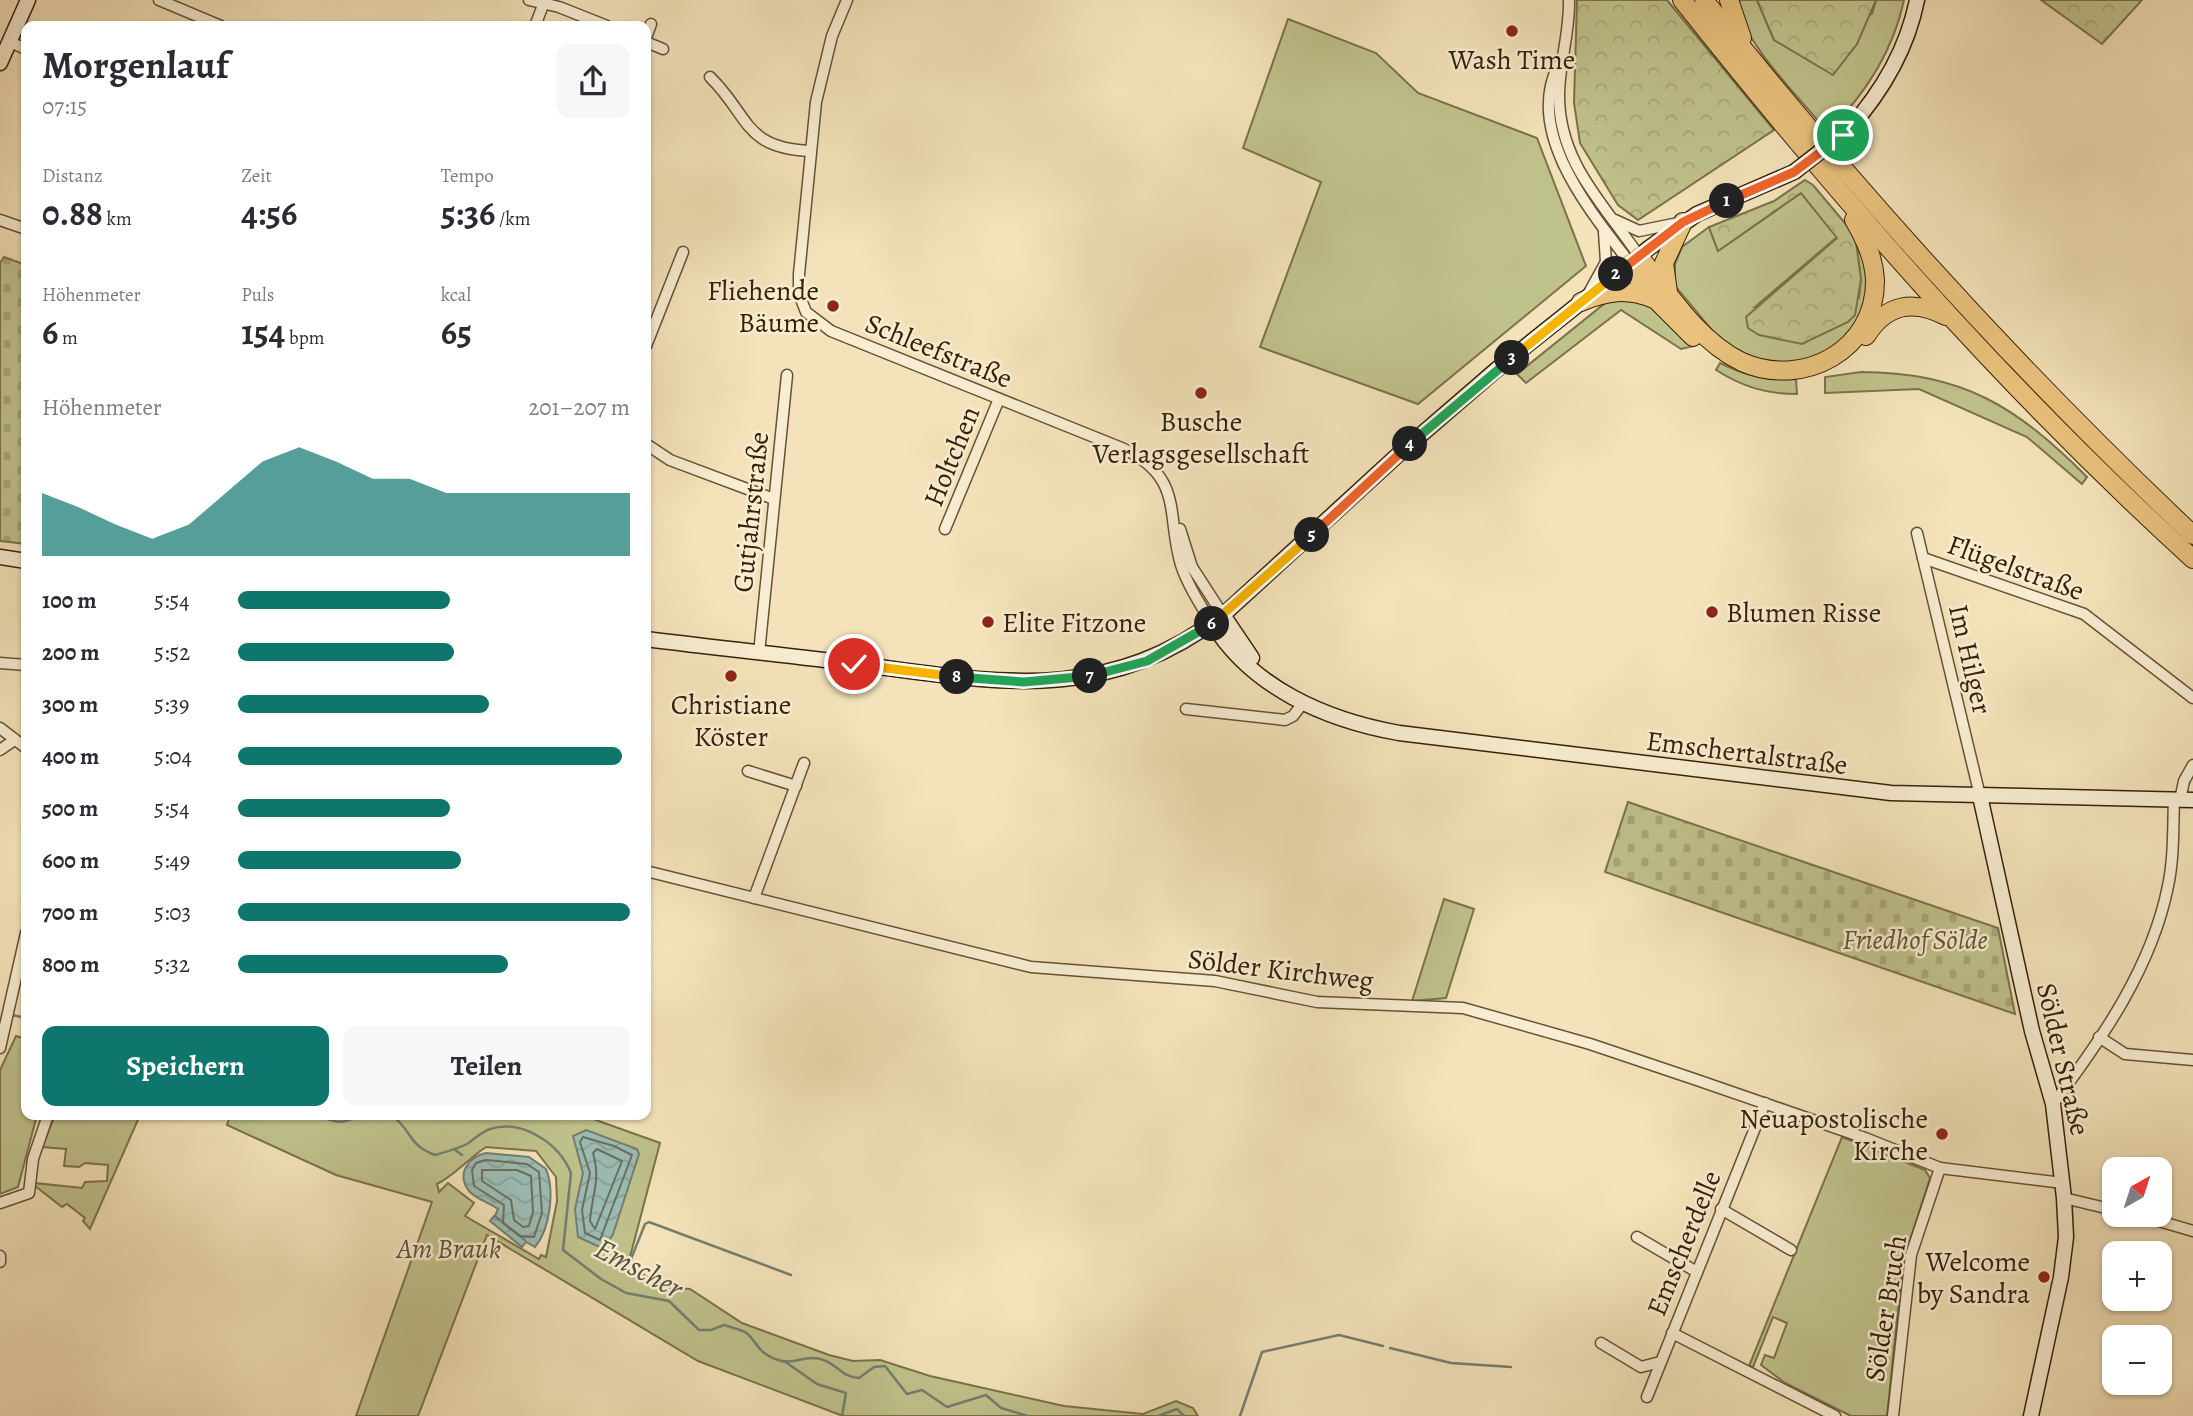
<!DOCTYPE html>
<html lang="de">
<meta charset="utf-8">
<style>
body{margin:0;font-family:Alegreya,serif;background:#f7f7f7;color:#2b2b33;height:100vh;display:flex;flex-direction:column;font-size:26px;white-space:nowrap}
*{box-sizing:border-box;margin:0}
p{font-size:23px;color:#7c7c81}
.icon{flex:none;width:38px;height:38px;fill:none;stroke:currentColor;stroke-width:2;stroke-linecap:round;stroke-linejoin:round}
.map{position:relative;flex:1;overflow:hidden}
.side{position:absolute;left:21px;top:21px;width:630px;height:1099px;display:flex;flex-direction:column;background:#fff;border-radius:14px;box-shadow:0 2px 5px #0004}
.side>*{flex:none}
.needle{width:46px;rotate:39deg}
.controls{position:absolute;left:2102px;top:1157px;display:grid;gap:14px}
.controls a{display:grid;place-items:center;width:70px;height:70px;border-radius:14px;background:#fff;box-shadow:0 2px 5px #0004;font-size:35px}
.pin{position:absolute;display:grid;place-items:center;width:60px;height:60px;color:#fff;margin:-30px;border:4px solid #fff;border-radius:50%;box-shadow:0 2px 7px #0007}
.km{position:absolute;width:35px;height:35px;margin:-18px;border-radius:50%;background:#222;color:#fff;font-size:19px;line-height:35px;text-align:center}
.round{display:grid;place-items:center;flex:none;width:74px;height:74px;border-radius:14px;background:#f7f7f7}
.head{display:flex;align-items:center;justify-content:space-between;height:119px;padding:0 21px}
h1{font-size:38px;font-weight:600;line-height:52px}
.figures{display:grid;grid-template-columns:repeat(3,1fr);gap:10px;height:119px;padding:7px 21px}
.figures div{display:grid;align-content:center}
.figures b{font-size:35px;font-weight:600}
.figures small{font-size:19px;font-weight:400}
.figures p{font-size:19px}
.chart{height:196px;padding:14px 21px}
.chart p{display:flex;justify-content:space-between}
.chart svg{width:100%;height:126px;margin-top:7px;fill:#0f766e;opacity:.7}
.primary-button{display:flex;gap:14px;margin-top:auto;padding:14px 21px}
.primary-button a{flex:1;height:80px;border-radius:14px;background:#0f766e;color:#fff;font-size:28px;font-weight:600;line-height:80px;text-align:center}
.primary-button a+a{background:#f7f7f7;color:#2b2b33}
ul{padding:0 21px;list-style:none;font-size:23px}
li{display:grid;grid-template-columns:112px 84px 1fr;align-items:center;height:52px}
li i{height:18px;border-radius:9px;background:#0f766e}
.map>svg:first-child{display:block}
</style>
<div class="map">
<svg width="2193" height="1416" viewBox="0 0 2193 1416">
<defs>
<pattern id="forest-crowns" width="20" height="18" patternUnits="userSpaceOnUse" patternTransform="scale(1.75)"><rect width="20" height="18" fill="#c0c28c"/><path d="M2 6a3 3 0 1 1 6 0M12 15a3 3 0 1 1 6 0" fill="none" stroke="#a6a677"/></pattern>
<pattern id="cemetery-stones" width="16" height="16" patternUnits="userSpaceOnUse" patternTransform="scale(1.75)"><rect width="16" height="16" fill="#c0c28c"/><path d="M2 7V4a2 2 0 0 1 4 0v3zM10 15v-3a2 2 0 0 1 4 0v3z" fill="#a6a677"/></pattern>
<pattern id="water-waves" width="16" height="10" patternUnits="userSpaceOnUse" patternTransform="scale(1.75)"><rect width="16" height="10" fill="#9cbdb5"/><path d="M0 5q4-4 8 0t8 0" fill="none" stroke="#87a29a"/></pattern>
</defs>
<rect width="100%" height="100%" fill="#f4e3ba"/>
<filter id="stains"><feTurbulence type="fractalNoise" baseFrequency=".00286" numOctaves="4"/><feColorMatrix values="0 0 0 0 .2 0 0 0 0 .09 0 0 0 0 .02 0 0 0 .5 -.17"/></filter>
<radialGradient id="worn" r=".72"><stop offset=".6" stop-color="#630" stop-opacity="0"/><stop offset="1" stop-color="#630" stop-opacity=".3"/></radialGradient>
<g fill="#c0c28c" stroke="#7b724a" stroke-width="2" fill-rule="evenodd">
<path d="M1733,0H1757L1774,40L1872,14L1876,0H1904C1893,52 1865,95 1827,132C1794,90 1752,54 1733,0Z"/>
<polygon points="1288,19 1376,53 1418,93 1537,138 1586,266 1418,404 1260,347 1321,182 1243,148"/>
<polygon points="1801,193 1837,237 1755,307 1859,298 1861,279 1855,235 1861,241 1871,292 1853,335 1816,362 1764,365 1721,341 1675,286 1675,264 1682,247 1709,227 1718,251"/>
<polygon points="1624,295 1650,304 1694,346 1681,349 1621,310 1526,383 1517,374 1609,300"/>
<path d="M1720,363C1746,376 1767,380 1796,379L1797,394C1766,394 1743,387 1716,370Z"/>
<path d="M1861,372C1963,372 2017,407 2087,477L2082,484L2027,437L1919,389L1825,393V377Z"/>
<polygon points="1444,899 1474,909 1446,998 1412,1001"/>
<polygon points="16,1036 26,1039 26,1115 37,1115 18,1187 0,1194 0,1070"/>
<polygon points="55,1115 140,1115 90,1229 83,1221 85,1218 67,1204 62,1207 35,1186 34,1183 82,1188 85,1182 107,1181 108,1165 85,1163 79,1167 64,1166 66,1149 42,1147"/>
<path d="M230,1115H582L660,1143L630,1257L635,1268L660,1287L690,1289L742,1323L829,1355L853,1361L880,1360L930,1376L1064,1406L1143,1414L1176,1401L1193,1408L1198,1416H843L698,1361L487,1235L418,1416H356L432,1202L336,1175L227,1125ZM486,1147L536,1151L556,1177L557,1201L546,1257L541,1255L539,1259L465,1216L474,1203L448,1183L439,1192L437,1184C454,1176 469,1158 486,1147Z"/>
<polygon points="1842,1137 1925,1170 1930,1178 1903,1262 1887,1416 1851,1416 1785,1383 1761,1365 1765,1355 1774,1358 1787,1323 1773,1317 1753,1367 1749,1366"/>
</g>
<g fill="url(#forest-crowns)" stroke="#7b724a" stroke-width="2">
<polygon points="1577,0 1667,0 1774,130 1638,220 1618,205 1580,143 1574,103"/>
<polygon points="1757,0 1876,0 1857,44 1833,75 1774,40"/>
<polygon points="2041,0 2142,0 2102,44"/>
<polygon points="1805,180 1813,185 1855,235 1861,279 1855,315 1848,322 1802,344 1759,335 1748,328 1746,317 1837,238 1801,193 1718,251 1709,227 1774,201"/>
</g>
<g fill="url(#cemetery-stones)" stroke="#7b724a" stroke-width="2">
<polygon points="4,257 26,265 26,548 26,544 0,541 0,263"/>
<polygon points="1628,802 1998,928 2015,1014 1605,872"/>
</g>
<g fill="url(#water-waves)" stroke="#737f70" stroke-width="2">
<polygon points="586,1130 637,1149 639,1154 613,1234 604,1249 578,1237 575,1209 583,1173 573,1136"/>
<path d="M486,1153L529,1157L546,1169C555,1191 550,1229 535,1247L526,1242L522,1247L490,1221L494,1216L526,1241L495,1216L498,1209C490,1203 476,1199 469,1191C456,1174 468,1157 486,1153Z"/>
</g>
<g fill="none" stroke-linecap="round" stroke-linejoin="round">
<g stroke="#696f5e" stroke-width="2">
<polygon points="583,1137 614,1146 632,1155 600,1240 585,1233 582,1210 590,1173 580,1142"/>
<path d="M597,1149L622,1161L595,1229L590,1221C592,1193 601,1181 593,1153Z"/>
<polygon points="486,1160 527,1164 539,1172 542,1213 534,1237 520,1236 503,1223 504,1205 474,1186 472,1170 476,1163"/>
<polygon points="482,1170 517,1170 531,1176 533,1212 529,1226 523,1227 514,1220 511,1200 482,1181"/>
</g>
<g stroke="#737f70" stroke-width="2.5">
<polyline points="12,1015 26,1018"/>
<path d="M318,1115C334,1123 344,1125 359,1115"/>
<path d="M391,1115C413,1130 406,1144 435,1155C445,1152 457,1149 467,1144C475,1139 481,1132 490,1129C522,1119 559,1143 571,1173L563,1250L601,1279L626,1293L669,1301L699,1330H711L724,1325C730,1327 739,1329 745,1332C757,1340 755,1352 778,1360C794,1366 808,1352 826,1361C839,1367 843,1377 859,1378L874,1367L885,1366L907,1394L922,1390L947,1407L986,1395L1001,1408L1028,1416"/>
<polyline points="454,1149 462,1155"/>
<polyline points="631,1259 645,1224 649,1222 791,1275"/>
<polyline points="1390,1348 1451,1363 1511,1367"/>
<polyline points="784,1361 817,1384 846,1393 842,1416"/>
<polyline points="1158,1416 1177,1409 1184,1416"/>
<polyline points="1240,1416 1262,1352 1339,1335 1383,1346"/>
</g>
<defs>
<g id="minor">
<polyline points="159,0 221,26"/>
<polyline points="529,0 559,7 607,26"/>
<path d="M847,0L832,36L816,102L799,274V294L806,312L831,331L1124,449C1184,478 1166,514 1181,565C1188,586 1200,605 1212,623"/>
<path d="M1569,0C1570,33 1559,63 1559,96C1559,163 1604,204 1639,256"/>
<polyline points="535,26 545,0"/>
<polyline points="646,38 651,24"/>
<polyline points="10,42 26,49"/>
<polyline points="646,42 663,49"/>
<path d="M1558,66C1524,134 1592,213 1630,263"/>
<path d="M710,77C750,116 743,148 810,151"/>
<polyline points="0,220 26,229"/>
<polyline points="1615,220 1639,231 1683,222"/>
<polyline points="1590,291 1606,262 1604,232"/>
<polyline points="646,346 683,252"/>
<polyline points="646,444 670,460 774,499"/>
<polyline points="945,529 999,399"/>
<polyline points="1180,529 1192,567 1223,615"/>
<polyline points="1917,533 1980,796"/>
<polyline points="1923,558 2084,614 2193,698"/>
<polyline points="759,653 787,375"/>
<polyline points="0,663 26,665"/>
<polyline points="1186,709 1285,720 1293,716 1303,703"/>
<polyline points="0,728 26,748"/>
<polyline points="0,750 13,741"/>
<polyline points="748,771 796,786"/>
<polyline points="2180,800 2184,781 2193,765"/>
<polyline points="646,871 1031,967 1215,981 1317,1002 1463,1008 1590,1044 1694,1079 1865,1138 1940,1168 2063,1183"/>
<polyline points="754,898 804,763"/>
<polyline points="2099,1037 2125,1054 2193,1060"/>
<polyline points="0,1048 26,933"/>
<path d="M2053,1104C2102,1039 2152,967 2168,886C2174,858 2173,828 2174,799"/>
<polyline points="2064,1198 2114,1210"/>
<polyline points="0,1203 29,1193 33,1159 48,1115"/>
<polyline points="1721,1209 1791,1250"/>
<polyline points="2135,1214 2193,1231"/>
<polyline points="1637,1237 1697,1272"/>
<polyline points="0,1256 0,1262"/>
<polyline points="1672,1333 1835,1416"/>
<polyline points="1601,1343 1641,1367 1660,1362"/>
<polyline points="1647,1397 1765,1103"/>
<polyline points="1893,1416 1911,1255 1940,1168"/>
</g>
<g id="secondary">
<polyline points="0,63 28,0"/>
<path d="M1848,130C1882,92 1907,50 1917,0"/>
<polyline points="0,557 26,561"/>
<polyline points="1223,615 1252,658"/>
<path d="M1212,623C1252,688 1326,720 1399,733L1891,793L2193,800"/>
<path d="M646,639C716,648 787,655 857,664C995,682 1103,706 1223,615L1400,453L1496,370L1649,248L1697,214L1794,172"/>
<polyline points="1980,796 2032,1031 2053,1104 2064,1198 2066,1237 2061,1277 2031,1416"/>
</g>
<g id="trunk">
<path d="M1682,0C1839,198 2006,389 2193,559"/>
<path d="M1704,0C1855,190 2017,369 2193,535"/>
<polyline points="1729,0 1742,38"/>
<path d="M1639,256C1668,293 1698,341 1742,362C1803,389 1876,350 1875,280C1874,258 1865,239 1854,220"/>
<polyline points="1630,263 1643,287 1693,337"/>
<polyline points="1668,292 1664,263 1683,222"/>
<path d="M1581,302C1607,291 1627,288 1654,299"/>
<path d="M1866,336C1886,304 1913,299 1946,316"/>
</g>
</defs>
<use href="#minor" stroke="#665234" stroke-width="13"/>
<use href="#secondary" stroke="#362108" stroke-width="17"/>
<use href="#trunk" stroke="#362108" stroke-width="20"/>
<use href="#minor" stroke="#f8edd2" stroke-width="10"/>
<use href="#secondary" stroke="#f8edd2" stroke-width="14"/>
<use href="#trunk" stroke="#eac27d" stroke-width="18"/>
<defs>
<polyline id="secondary-bridge" points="1794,172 1848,130"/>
</defs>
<use href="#secondary-bridge" stroke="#362108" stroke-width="17" stroke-linecap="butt"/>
<use href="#secondary-bridge" stroke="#f8edd2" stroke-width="14"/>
</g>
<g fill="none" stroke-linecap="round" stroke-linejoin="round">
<defs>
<polyline id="split-1" points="1727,201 1794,172 1843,135"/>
<polyline id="split-2" points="1616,274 1683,222 1727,201"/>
<polyline id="split-3" points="1512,358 1616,274"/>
<polyline id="split-4" points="1410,444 1512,358"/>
<polyline id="split-5" points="1312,535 1410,444"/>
<polyline id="split-6" points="1212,624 1312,535"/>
<polyline id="split-7" points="1090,676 1147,661 1212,624"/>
<polyline id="split-8" points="957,677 1024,682 1090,676"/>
<polyline id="split-9" points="854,664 957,677"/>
</defs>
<use href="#split-1" stroke="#fff" stroke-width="14"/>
<use href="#split-2" stroke="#fff" stroke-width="14"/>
<use href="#split-3" stroke="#fff" stroke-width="14"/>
<use href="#split-4" stroke="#fff" stroke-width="14"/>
<use href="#split-5" stroke="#fff" stroke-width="14"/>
<use href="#split-6" stroke="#fff" stroke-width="14"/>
<use href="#split-7" stroke="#fff" stroke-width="14"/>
<use href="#split-8" stroke="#fff" stroke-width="14"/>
<use href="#split-9" stroke="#fff" stroke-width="14"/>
<use href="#split-1" stroke="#f0652b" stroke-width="9"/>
<use href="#split-2" stroke="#f0652b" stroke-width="9"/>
<use href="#split-3" stroke="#f5b400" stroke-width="9"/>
<use href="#split-4" stroke="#22a559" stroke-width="9"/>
<use href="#split-5" stroke="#f0652b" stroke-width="9"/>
<use href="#split-6" stroke="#f5b400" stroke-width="9"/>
<use href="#split-7" stroke="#22a559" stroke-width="9"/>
<use href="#split-8" stroke="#22a559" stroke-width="9"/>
<use href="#split-9" stroke="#f5b400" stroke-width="9"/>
</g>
<g fill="#8f2418" stroke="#f8edd2" stroke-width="2.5">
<circle cx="1512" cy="31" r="7"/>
<circle cx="833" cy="306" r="7"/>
<circle cx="1201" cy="393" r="7"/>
<circle cx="1712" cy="612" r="7"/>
<circle cx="988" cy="622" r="7"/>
<circle cx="731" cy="676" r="7"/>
<circle cx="1942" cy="1134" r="7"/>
<circle cx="2044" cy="1277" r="7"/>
</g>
<g text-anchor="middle" stroke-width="5" stroke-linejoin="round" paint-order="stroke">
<g font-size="28" fill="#362108" stroke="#f8edd2">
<text x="1512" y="69">Wash Time</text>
<text x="819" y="300" text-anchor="end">Fliehende<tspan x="819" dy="32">Bäume</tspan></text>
<text x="1201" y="431">Busche<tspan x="1201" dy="32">Verlagsgesellschaft</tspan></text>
<text x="1726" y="622" text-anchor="start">Blumen Risse</text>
<text x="1002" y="632" text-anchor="start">Elite Fitzone</text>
<text x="731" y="714">Christiane<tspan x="731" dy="32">Köster</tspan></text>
<text x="1928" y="1128" text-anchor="end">Neuapostolische<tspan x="1928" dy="32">Kirche</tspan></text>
<text x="2030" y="1271" text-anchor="end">Welcome<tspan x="2030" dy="32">by Sandra</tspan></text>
</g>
<g font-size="28" fill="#362108" stroke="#f8edd2">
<text transform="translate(939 350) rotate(22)" y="10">Schleefstraße</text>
<text transform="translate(951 456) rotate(-68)" y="10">Holtchen</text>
<text transform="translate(750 512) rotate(-84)" y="10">Gutjahrstraße</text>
<text transform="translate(2016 567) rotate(20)" y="10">Flügelstraße</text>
<text transform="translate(1971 659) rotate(77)" y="10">Im Hilger</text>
<text transform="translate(1747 752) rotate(7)" y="10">Emschertalstraße</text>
<text transform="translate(1281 969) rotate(7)" y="10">Sölder Kirchweg</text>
<text transform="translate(2064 1059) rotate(77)" y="10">Sölder Straße</text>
<text transform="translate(1683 1243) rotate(-68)" y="10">Emscherdelle</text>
<text transform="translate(1885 1308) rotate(-81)" y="10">Sölder Bruch</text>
</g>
<g font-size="28" font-style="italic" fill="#5f5130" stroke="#f8edd2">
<text x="1915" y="949">Friedhof Sölde</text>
<text x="449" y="1258">Am Brauk</text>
</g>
<g font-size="30" font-style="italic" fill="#55503c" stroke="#f8edd2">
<text transform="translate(639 1268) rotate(28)" y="10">Emscher</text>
</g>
</g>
<rect width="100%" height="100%" filter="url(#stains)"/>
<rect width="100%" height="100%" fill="url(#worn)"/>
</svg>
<div class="controls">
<a><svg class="needle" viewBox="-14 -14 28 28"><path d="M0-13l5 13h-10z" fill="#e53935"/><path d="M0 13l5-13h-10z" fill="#7c7c81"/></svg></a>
<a>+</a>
<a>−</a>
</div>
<div class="pin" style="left:1843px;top:135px;background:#1e9e55"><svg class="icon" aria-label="arrive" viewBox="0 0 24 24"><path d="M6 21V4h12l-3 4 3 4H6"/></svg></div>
<div class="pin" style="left:854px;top:664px;background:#d93025"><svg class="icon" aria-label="check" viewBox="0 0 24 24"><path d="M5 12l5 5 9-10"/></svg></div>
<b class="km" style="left:1727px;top:201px">1</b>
<b class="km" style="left:1616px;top:274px">2</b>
<b class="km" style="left:1512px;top:358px">3</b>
<b class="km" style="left:1410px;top:444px">4</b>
<b class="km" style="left:1312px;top:535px">5</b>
<b class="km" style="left:1212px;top:624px">6</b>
<b class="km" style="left:1090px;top:676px">7</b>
<b class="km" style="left:957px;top:677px">8</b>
<section class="side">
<div class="head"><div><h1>Morgenlauf</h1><p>07:15</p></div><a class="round"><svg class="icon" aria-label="share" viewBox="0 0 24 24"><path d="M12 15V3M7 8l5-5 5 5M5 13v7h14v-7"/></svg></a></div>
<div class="figures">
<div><p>Distanz</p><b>0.88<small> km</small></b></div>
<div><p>Zeit</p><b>4:56</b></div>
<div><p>Tempo</p><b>5:36<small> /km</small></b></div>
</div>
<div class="figures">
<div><p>Höhenmeter</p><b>6<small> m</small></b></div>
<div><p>Puls</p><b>154<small> bpm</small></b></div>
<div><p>kcal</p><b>65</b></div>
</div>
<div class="chart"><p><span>Höhenmeter</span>201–207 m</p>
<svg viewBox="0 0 160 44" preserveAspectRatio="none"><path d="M0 44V22L10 27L20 33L30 38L40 33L50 22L60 11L70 6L80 11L90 17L100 17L110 22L120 22L130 22L140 22L150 22L160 22V44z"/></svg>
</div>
<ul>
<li><b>100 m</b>5:54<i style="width:54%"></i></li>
<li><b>200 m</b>5:52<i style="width:55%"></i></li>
<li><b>300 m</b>5:39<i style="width:64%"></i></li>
<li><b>400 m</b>5:04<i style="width:98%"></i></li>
<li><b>500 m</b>5:54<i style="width:54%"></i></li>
<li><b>600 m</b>5:49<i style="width:57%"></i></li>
<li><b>700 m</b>5:03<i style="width:100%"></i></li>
<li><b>800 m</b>5:32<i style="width:69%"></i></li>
</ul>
<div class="primary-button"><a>Speichern</a><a>Teilen</a></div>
</section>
</div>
